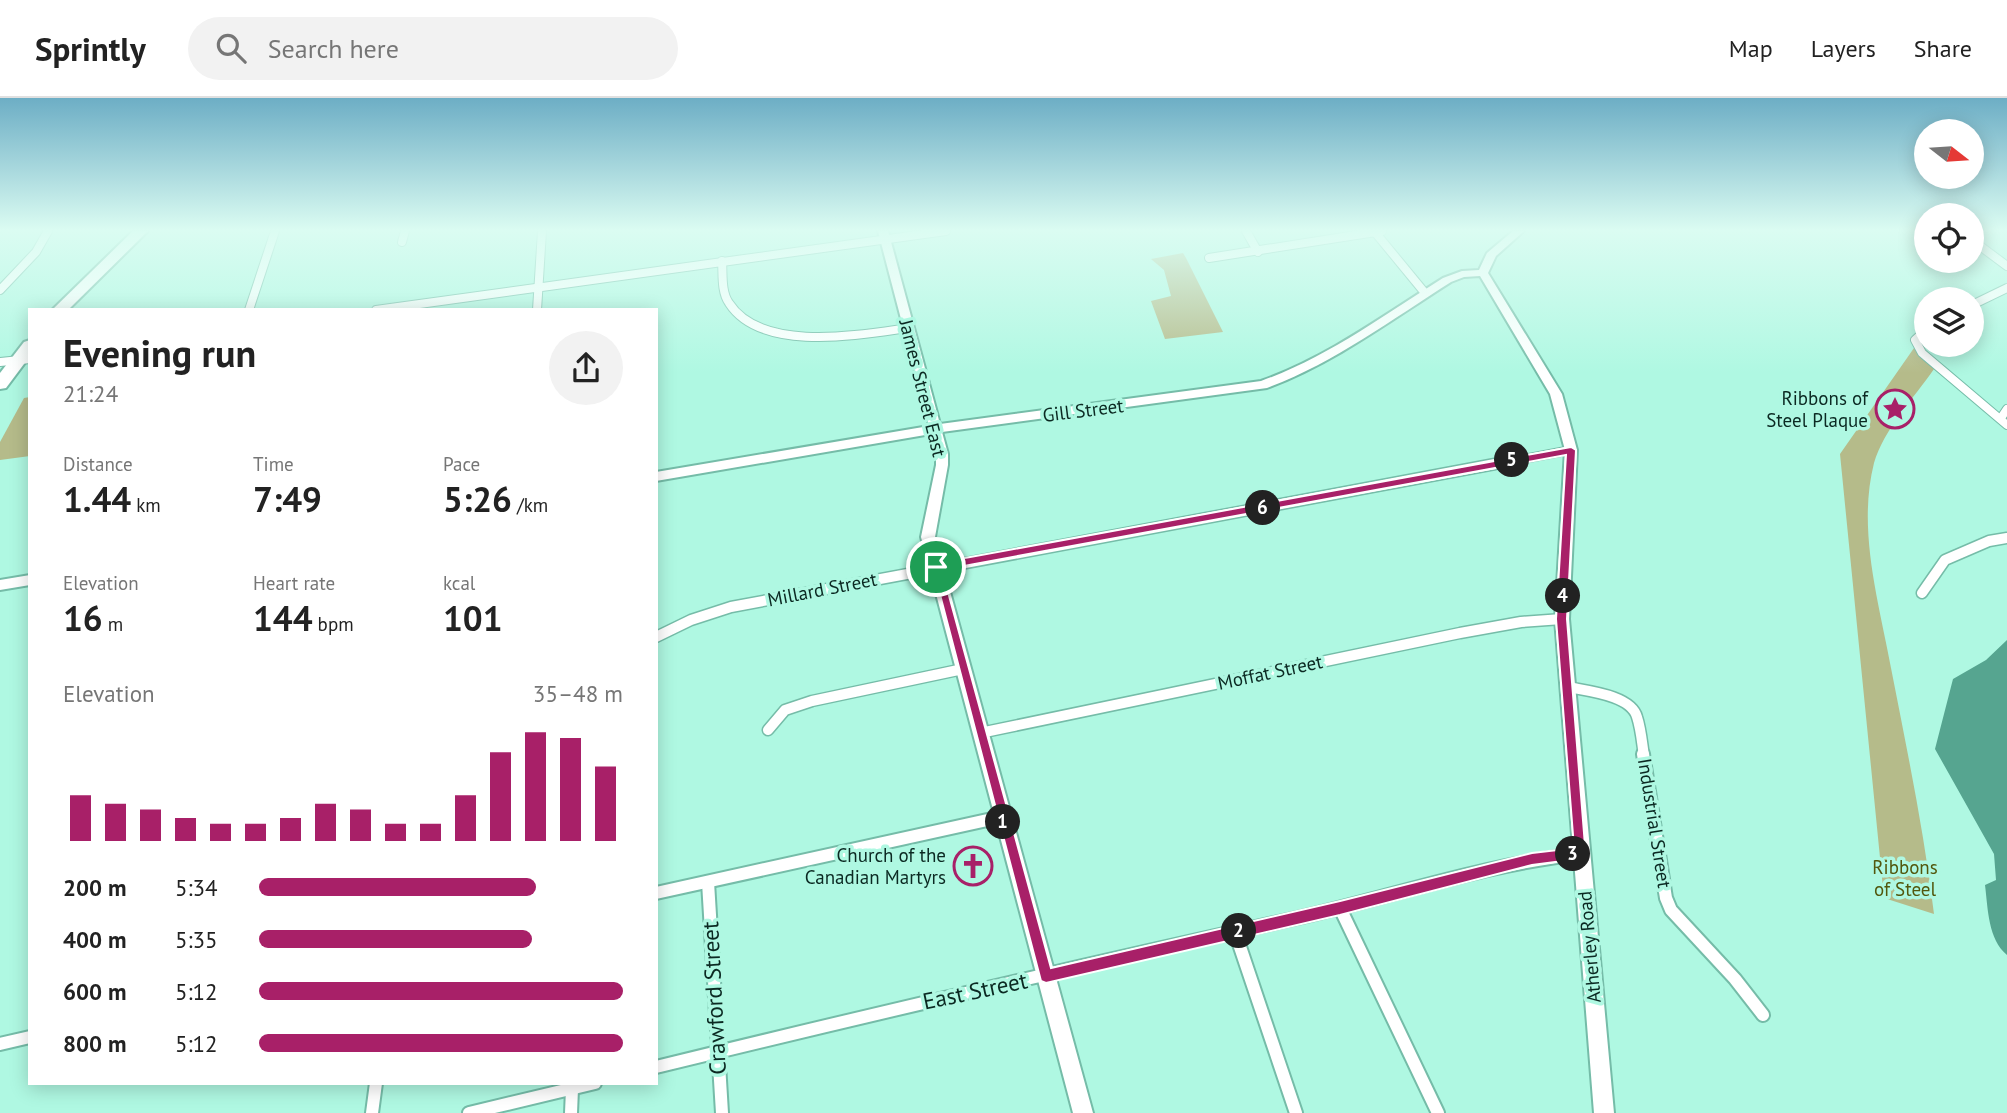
<!DOCTYPE html>
<meta charset="utf-8">
<style>
body{margin:0;font-family:"PT Sans",sans-serif;background:#f2f2f2;color:#222;height:100vh;display:flex;flex-direction:column;font-size:26px;white-space:nowrap}
*{box-sizing:border-box;margin:0}
p{font-size:23px;color:#767676}
.icon{flex:none;width:38px;height:38px;fill:none;stroke:currentColor;stroke-width:2;stroke-linecap:round;stroke-linejoin:round}
.map{position:relative;flex:1;overflow:hidden}
.details{position:absolute;left:28px;top:210px;width:630px;height:777px;display:flex;flex-direction:column;background:#fff;border-radius:0px;box-shadow:0 4px 18px #0003}
.details>*{flex:none}
.needle{width:46px;rotate:107deg}
.controls{position:absolute;left:1914px;top:21px;display:grid;gap:14px}
.controls a{display:grid;place-items:center;width:70px;height:70px;border-radius:50%;background:#fff;box-shadow:0 4px 18px #0003;font-size:35px}
.pin{position:absolute;display:grid;place-items:center;width:60px;height:60px;color:#fff;margin:-30px;border:4px solid #fff;border-radius:50%;box-shadow:0 2px 7px #0007}
.km{position:absolute;width:35px;height:35px;margin:-18px;border-radius:50%;background:#222;color:#fff;font-size:19px;line-height:35px;text-align:center}
.round{display:grid;place-items:center;flex:none;width:74px;height:74px;border-radius:37px;background:#f2f2f2}
.overview{display:flex;align-items:center;justify-content:space-between;height:119px;padding:0 35px}
h1{font-size:38px;font-weight:700;line-height:52px}
.metrics{display:grid;grid-template-columns:repeat(3,1fr);gap:10px;height:119px;padding:7px 35px}
.metrics div{display:grid;align-content:center}
.metrics b{font-size:35px;font-weight:700}
.metrics small{font-size:19px;font-weight:400}
.metrics p{font-size:19px}
.chart{height:196px;padding:14px 35px}
.chart p{display:flex;justify-content:space-between}
.chart svg{width:100%;height:126px;margin-top:7px;stroke:#a82068;stroke-width:6}
ul{padding:0 35px;list-style:none;font-size:23px}
li{display:grid;grid-template-columns:112px 84px 1fr;align-items:center;height:52px}
li i{height:18px;border-radius:9px;background:#a82068}
header{display:flex;align-items:center;gap:42px;box-sizing:border-box;height:98px;padding:0 35px;background:#fff;border-bottom:2px solid #e0e0e0}
header strong{font-size:33px}
nav{display:flex;gap:38px;margin-inline-start:auto;font-size:24px}
.search{width:490px;height:63px;background:#f2f2f2;display:flex;align-items:center;gap:18px;box-sizing:border-box;padding:0 24px;border-radius:38px;color:#767676;font-size:26px}
.map>svg:first-child{display:block}
</style>
<header>
<strong>Sprintly</strong>
<div class="search"><svg class="icon" aria-label="search" viewBox="0 0 24 24"><circle cx="10" cy="10" r="6"/><path d="M15 15l6 6"/></svg>Search here</div>
<nav><a>Map</a><a>Layers</a><a>Share</a></nav>
</header>
<div class="map">
<svg width="2007" height="1015" viewBox="0 0 2007 1015">
<rect width="100%" height="100%" fill="#aff8e2"/>
<g fill="#b5bb8a">
<polygon points="1183,155 1186,160 1223,234 1165,241 1151,203 1171,198 1164,172 1151,161"/>
<path d="M1914,250L1934,271C1914,300 1884,331 1874,365C1857,432 1879,504 1891,570C1907,652 1924,733 1934,816L1884,800L1840,356Z"/>
<polygon points="30,299 30,358 0,362 0,344 24,300"/>
</g>
<path fill="#56a590" d="M2007,542V857C1988,841 1988,811 1985,787L1996,782L1994,756L1935,651L1953,581L1986,562Z"/>
<polygon fill="#70bfbe" stroke="#217675" stroke-width="2" points="978,756 984,776 967,781 961,760"/>
<g fill="none" stroke-linecap="round" stroke-linejoin="round">
<defs>
<g id="street-far2">
<polyline points="1246,133 1258,154"/>
<polyline points="1374,133 1425,195"/>
<polyline points="1972,142 2007,168"/>
<polyline points="402,144 405,133"/>
<polyline points="1209,160 1382,133"/>
<path d="M722,163C723,176 721,194 729,205C761,255 859,237 908,230"/>
<polyline points="0,192 36,154 48,133"/>
<polyline points="1972,207 2007,190"/>
<polyline points="249,212 275,133"/>
<polyline points="376,212 946,133"/>
<polyline points="537,212 542,133"/>
<polyline points="1927,231 1915,242 1922,255 2007,327"/>
<polyline points="0,264 30,261"/>
<polyline points="2001,320 2007,311"/>
<polyline points="1486,368 1571,352"/>
</g>
<g id="street-far1">
<polyline points="1922,495 1945,462 1989,443 2007,440"/>
<polyline points="656,539 691,522 731,509 1495,366"/>
<path d="M1568,589C1587,593 1631,597 1637,619C1641,631 1642,645 1644,658"/>
<polyline points="768,632 785,612 812,603 963,571"/>
<polyline points="980,635 1460,535 1521,524 1562,521"/>
</g>
<g id="street">
<polyline points="1643,656 1666,800 1671,812 1735,881 1763,917"/>
<polyline points="708,784 722,1015"/>
<polyline points="656,795 1001,719"/>
<polyline points="1340,810 1438,1015"/>
<polyline points="1235,834 1296,1015"/>
<polyline points="0,946 30,939"/>
<path d="M656,969C869,917 1083,867 1297,820C1391,799 1485,766 1581,756"/>
<polyline points="372,1015 376,985"/>
<polyline points="469,1015 595,985"/>
<polyline points="571,1015 572,991"/>
</g>
<g id="secondary">
<path d="M878,133H888L940,326L1261,283C1328,259 1384,217 1443,180L1462,173L1479,172L1487,155L1513,133H1524L1496,158L1488,175L1562,296L1577,352L1569,521L1614,1015H1594L1555,521L1565,352L1550,296L1480,178L1464,179L1451,184C1391,222 1334,265 1267,290L942,334L948,356V367L935,439L1093,1015H1073L921,439L936,367V356L931,336L656,383V374L929,328Z"/>
<polygon points="30,477 30,487 0,492 0,482"/>
</g>
<g id="highway">
<polygon points="133,133 148,133 68,212 52,212"/>
<polygon points="30,242 30,258 6,290 0,291 0,275 24,244"/>
</g>
</defs>
<use href="#street-far2" stroke="#75bca8" stroke-width="10"/>
<use href="#street-far1" stroke="#75bca8" stroke-width="13"/>
<use href="#street" stroke="#75bca8" stroke-width="16"/>
<use href="#secondary" stroke="#75bca8" stroke-width="4"/>
<use href="#highway" stroke="#75bca8" stroke-width="4"/>
<use href="#street-far2" stroke="#fff" stroke-width="8"/>
<use href="#street-far1" stroke="#fff" stroke-width="10"/>
<use href="#street" stroke="#fff" stroke-width="12"/>
<use href="#secondary" fill="#fff" fill-rule="evenodd"/>
<use href="#highway" fill="#fff" fill-rule="evenodd"/>
</g>
<linearGradient id="sky" x2="0" y2="1"><stop stop-color="#6daec5"/><stop offset="0.48" stop-color="#dbfcf2"/><stop offset="1" stop-color="#dbfcf2" stop-opacity="0"/></linearGradient>
<rect width="2007" height="275" fill="url(#sky)"/>
<path fill="#a82068" stroke="#fff" stroke-width="2" fill-rule="evenodd" d="M1571,349L1576,352L1567,521L1586,760L1532,767L1340,817L1046,885L1041,883L932,466ZM1566,357L1556,521L1574,750L1532,755L1340,803L1051,870L942,472Z"/>
<defs>
<symbol id="sight-ring" viewBox="-11 -11 22 22"><circle r="9.5" fill="#aff8e2" stroke="#a82068" stroke-width="1.5"/><path d="M0-6L1.8-2.2L6-1.7L2.9 1.2L3.7 5.4L0 3.3L-3.7 5.4L-2.9 1.2L-6-1.7L-1.8-2.2Z" fill="#a82068"/></symbol>
<symbol id="church-ring" viewBox="-11 -11 22 22"><circle r="9.5" fill="#aff8e2" stroke="#a82068" stroke-width="1.5"/><path d="M-1.2-6h2.4v3.5h3.3v2.4h-3.3V6h-2.4V-.1h-3.3v-2.4h3.3Z" fill="#a82068"/></symbol>
</defs>
<g fill-rule="evenodd">
<use href="#sight-ring" x="1873" y="289" width="44" height="44"/>
<use href="#church-ring" x="951" y="746" width="44" height="44"/>
</g>
<g text-anchor="middle" stroke-width="7" stroke-linejoin="round" paint-order="stroke">
<g font-size="19" fill="#0b2922" stroke="#aff8e2">
<text transform="translate(923 290) rotate(76)" y="7">James Street East</text>
<text transform="translate(1083 312) rotate(-7)" y="7">Gill Street</text>
<text transform="translate(822 491) rotate(-11)" y="7">Millard Street</text>
<text transform="translate(1270 574) rotate(-12)" y="7">Moffat Street</text>
<text transform="translate(1655 725) rotate(81)" y="7">Industrial Street</text>
<text transform="translate(1589 849) rotate(-95)" y="7">Atherley Road</text>
</g>
<g font-size="19" fill="#0b2922" stroke="#aff8e2" text-anchor="end">
<text x="1868" y="307">Ribbons of<tspan x="1868" dy="22">Steel Plaque</tspan></text>
<text x="946" y="764">Church of the<tspan x="946" dy="22">Canadian Martyrs</tspan></text>
</g>
<g font-size="19" fill="#52570d" stroke="#aff8e2">
<text x="1905" y="776">Ribbons<tspan x="1905" dy="22">of Steel</tspan></text>
</g>
<g font-size="23" fill="#0b2922" stroke="#aff8e2">
<text transform="translate(975 893) rotate(-12)" y="8">East Street</text>
<text transform="translate(714 900) rotate(-93)" y="8">Crawford Street</text>
</g>
</g>
</svg>
<div class="controls">
<a><svg class="needle" viewBox="-14 -14 28 28"><path d="M0-13l5 13h-10z" fill="#e53935"/><path d="M0 13l5-13h-10z" fill="#767676"/></svg></a>
<a><svg class="icon" aria-label="locate" viewBox="0 0 24 24"><circle cx="12" cy="12" r="6"/><path d="M12 2v4M12 18v4M2 12h4M18 12h4"/></svg></a>
<a><svg class="icon" aria-label="layers" viewBox="0 0 24 24"><path d="M12 4l9 5-9 5-9-5zM3 14l9 5 9-5"/></svg></a>
</div>
<div class="pin" style="left:936px;top:469px;background:#1e9e55"><svg class="icon" aria-label="arrive" viewBox="0 0 24 24"><path d="M6 21V4h12l-3 4 3 4H6"/></svg></div>
<b class="km" style="left:1003px;top:724px">1</b>
<b class="km" style="left:1239px;top:833px">2</b>
<b class="km" style="left:1573px;top:756px">3</b>
<b class="km" style="left:1563px;top:498px">4</b>
<b class="km" style="left:1512px;top:362px">5</b>
<b class="km" style="left:1263px;top:410px">6</b>
<section class="details">
<div class="overview"><div><h1>Evening run</h1><p>21:24</p></div><a class="round"><svg class="icon" aria-label="share" viewBox="0 0 24 24"><path d="M12 15V3M7 8l5-5 5 5M5 13v7h14v-7"/></svg></a></div>
<div class="metrics">
<div><p>Distance</p><b>1.44<small> km</small></b></div>
<div><p>Time</p><b>7:49</b></div>
<div><p>Pace</p><b>5:26<small> /km</small></b></div>
</div>
<div class="metrics">
<div><p>Elevation</p><b>16<small> m</small></b></div>
<div><p>Heart rate</p><b>144<small> bpm</small></b></div>
<div><p>kcal</p><b>101</b></div>
</div>
<div class="chart"><p><span>Elevation</span>35–48 m</p>
<svg viewBox="0 0 160 44" preserveAspectRatio="none"><path d="M5 44V28M15 44V31M25 44V33M35 44V36M45 44V38M55 44V38M65 44V36M75 44V31M85 44V33M95 44V38M105 44V38M115 44V28M125 44V13M135 44V6M145 44V8M155 44V18"/></svg>
</div>
<ul>
<li><b>200 m</b>5:34<i style="width:76%"></i></li>
<li><b>400 m</b>5:35<i style="width:75%"></i></li>
<li><b>600 m</b>5:12<i style="width:100%"></i></li>
<li><b>800 m</b>5:12<i style="width:100%"></i></li>
</ul>
</section>
</div>
